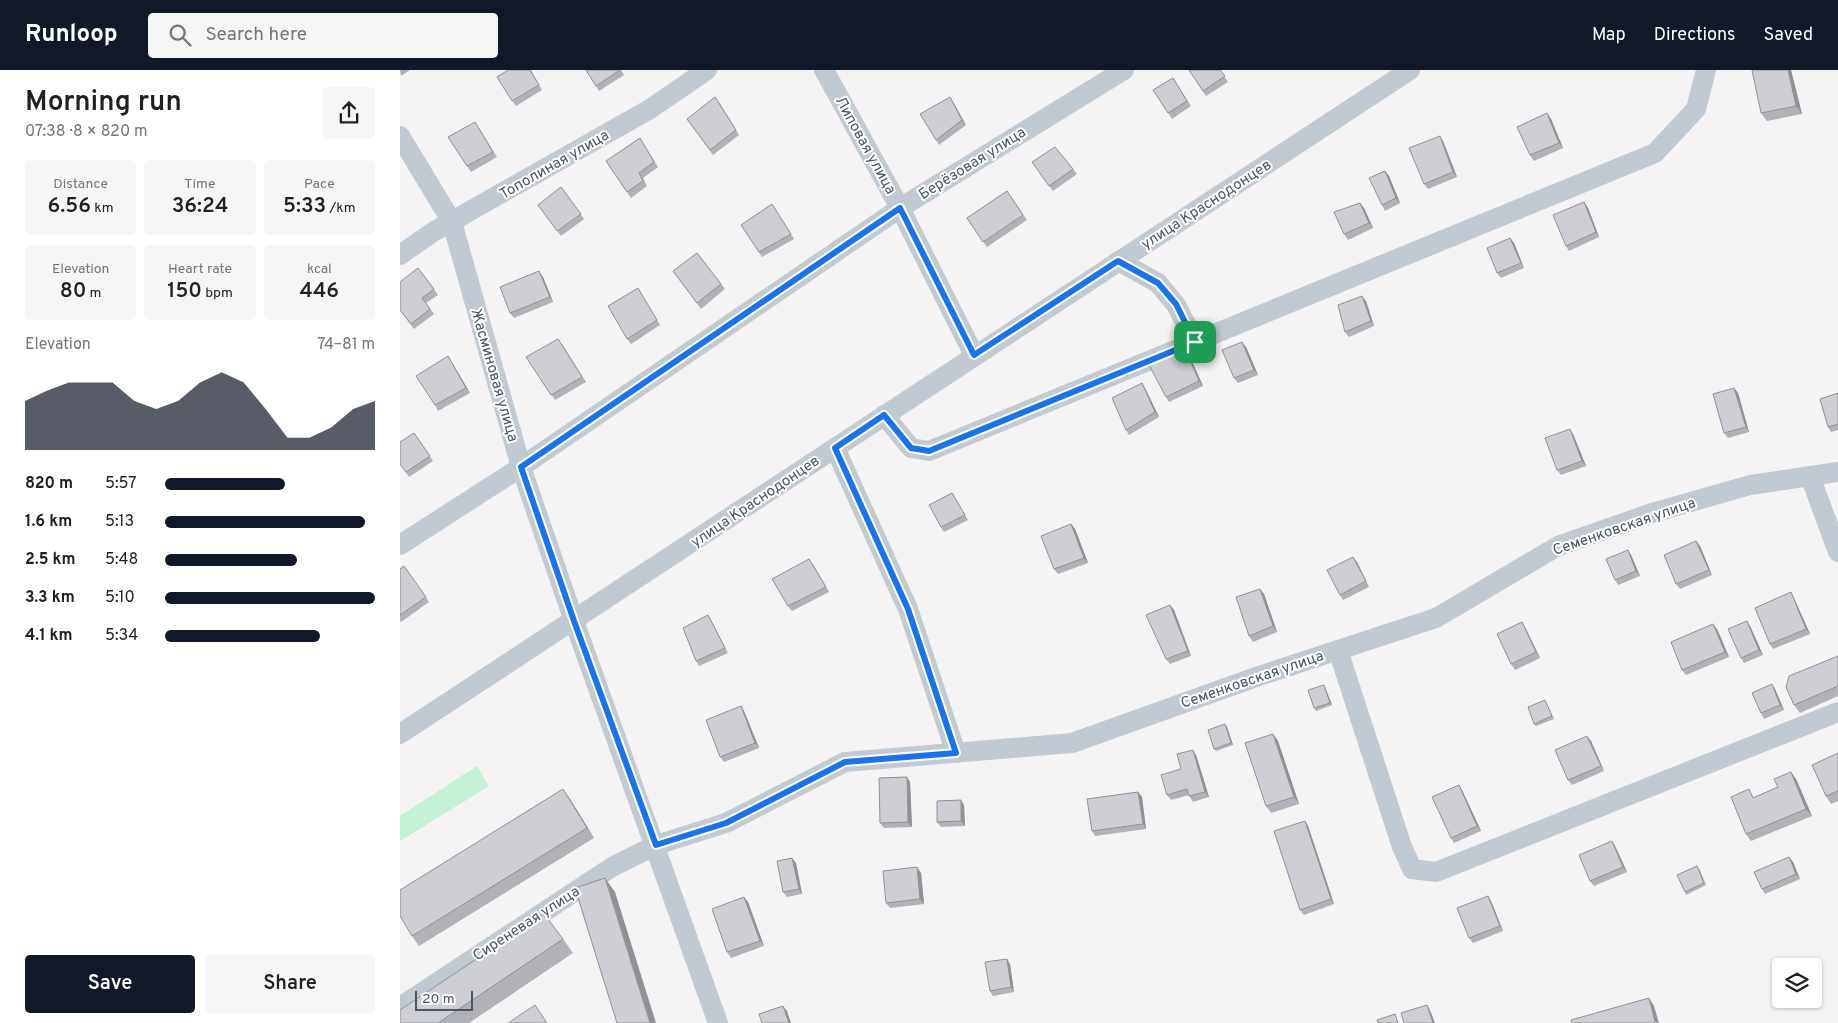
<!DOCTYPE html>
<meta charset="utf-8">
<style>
body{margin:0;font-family:Overpass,sans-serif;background:#f6f6f6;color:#202124;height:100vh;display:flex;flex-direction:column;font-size:19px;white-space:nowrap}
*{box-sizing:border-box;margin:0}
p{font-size:16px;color:#757577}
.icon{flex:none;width:28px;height:28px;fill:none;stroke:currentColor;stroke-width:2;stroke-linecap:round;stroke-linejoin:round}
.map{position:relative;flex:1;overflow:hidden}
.side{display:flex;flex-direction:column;background:#fff;width:400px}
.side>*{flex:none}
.buttons{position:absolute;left:1372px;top:888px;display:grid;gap:10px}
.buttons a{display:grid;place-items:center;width:50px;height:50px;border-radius:5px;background:#fff;box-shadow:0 1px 4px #0004;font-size:25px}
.scale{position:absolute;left:15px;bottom:12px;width:58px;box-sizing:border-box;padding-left:5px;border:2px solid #4a5661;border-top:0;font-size:14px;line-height:18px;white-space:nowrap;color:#4a5661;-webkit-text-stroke:4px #fff;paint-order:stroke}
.pin{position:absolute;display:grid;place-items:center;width:42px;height:42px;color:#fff;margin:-21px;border-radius:10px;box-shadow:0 2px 8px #0006}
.round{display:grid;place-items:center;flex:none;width:52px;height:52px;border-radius:5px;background:#f6f6f6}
.overview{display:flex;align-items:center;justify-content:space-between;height:85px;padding:0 25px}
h1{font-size:28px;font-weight:600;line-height:38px}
.stats{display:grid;grid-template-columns:repeat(3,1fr);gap:8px;height:85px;padding:5px 25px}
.stats div{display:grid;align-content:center;border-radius:5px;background:#f6f6f6;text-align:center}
.stats b{font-size:21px;font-weight:600}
.stats small{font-size:14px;font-weight:400}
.stats p{font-size:14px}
.chart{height:140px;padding:10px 25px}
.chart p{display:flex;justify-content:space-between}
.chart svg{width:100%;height:90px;margin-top:5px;fill:#111827;opacity:.7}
.action{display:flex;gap:10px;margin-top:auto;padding:10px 25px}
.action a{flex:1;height:58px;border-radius:5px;background:#111827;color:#fff;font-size:20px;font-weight:600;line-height:58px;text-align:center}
.action a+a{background:#f6f6f6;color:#202124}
ul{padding:0 25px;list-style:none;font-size:16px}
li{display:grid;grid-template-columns:80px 60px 1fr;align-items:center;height:38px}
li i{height:12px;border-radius:6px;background:#111827}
header{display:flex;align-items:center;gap:30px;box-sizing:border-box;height:70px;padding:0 25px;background:#111827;color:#fff}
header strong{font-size:24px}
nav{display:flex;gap:28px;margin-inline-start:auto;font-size:18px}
.search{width:350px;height:45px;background:#f6f6f6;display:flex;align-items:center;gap:12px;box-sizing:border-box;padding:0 18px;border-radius:5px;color:#757577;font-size:19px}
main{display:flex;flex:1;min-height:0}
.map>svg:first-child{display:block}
</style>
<header>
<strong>Runloop</strong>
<div class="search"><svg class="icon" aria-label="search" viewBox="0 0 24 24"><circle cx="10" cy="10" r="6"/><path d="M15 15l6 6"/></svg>Search here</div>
<nav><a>Map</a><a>Directions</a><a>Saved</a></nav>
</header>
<main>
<section class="side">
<div class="overview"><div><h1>Morning run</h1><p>07:38 · 8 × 820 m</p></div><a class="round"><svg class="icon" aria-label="share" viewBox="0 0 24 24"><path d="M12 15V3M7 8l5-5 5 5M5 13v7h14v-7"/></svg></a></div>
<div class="stats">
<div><p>Distance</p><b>6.56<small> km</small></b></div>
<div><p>Time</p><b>36:24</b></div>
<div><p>Pace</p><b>5:33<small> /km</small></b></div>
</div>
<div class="stats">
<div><p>Elevation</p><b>80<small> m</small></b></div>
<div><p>Heart rate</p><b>150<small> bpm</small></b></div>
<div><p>kcal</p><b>446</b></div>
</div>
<div class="chart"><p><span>Elevation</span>74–81 m</p>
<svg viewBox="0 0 160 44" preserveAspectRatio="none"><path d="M0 44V20L10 15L20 11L30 11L40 11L50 20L60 24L70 20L80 11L90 6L100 11L110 24L120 38L130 38L140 33L150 24L160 20V44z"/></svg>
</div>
<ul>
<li><b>820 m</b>5:57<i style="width:57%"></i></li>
<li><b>1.6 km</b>5:13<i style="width:95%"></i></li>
<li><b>2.5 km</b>5:48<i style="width:63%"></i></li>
<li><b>3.3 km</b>5:10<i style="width:100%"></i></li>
<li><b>4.1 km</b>5:34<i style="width:74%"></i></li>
</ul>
<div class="action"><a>Save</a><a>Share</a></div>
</section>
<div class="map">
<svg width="1438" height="953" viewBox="0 0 1438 953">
<rect width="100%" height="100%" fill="#f5f3f3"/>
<polygon fill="#c3f1d5" points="77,696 89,716 0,771 0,746"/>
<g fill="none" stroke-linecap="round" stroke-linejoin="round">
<g stroke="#c1cad2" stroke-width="20">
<polyline points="424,0 500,138 574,285"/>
<polyline points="0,66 52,152 121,397 174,551 318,953"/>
<polyline points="0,185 33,162 250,39 307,0"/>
<polyline points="718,191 758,213 776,235 795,272"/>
<polyline points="484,345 511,378 529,381 1255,83 1296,39 1306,0"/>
<polyline points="435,378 508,539 556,683"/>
<polyline points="1410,406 1438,482"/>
<polyline points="0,475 121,397 500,138 724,0"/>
<polyline points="938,580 1002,777 1012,799 1036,802 1438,642"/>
<polyline points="0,664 1010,0"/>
<polyline points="0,937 212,797 256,775 326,753 445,692 672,673 859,606 1036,548 1158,476 1252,443 1350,415 1438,402"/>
</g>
</g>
<g fill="#b0b2b7">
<polygon points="0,0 10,0 1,6"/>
<polygon points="108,0 131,0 142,20 116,36 97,7"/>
<polygon points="186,0 221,0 224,5 199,21"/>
<polygon points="789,0 820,0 828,12 806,26"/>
<polygon points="1391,0 1402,44 1367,51 1361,43"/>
<polygon points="773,8 791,36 772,49 753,20"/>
<polygon points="550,27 566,55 539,75 536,70"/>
<polygon points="319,32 339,65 313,85 287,49"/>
<polygon points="1147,43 1151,49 1163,78 1134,91 1130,85"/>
<polygon points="79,58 97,87 71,102 48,67"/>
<polygon points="240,68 258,97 243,108 247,116 231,128 206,91"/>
<polygon points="1043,71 1057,107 1028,119 1024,114"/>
<polygon points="632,92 673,99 677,104 653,121"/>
<polygon points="985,101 989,106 1000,133 985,141 982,135"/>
<polygon points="161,117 184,149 161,166 138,135"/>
<polygon points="607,121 627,150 587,177 567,148"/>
<polygon points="1184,132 1188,138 1199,167 1169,181 1166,176"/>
<polygon points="960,133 964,138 973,158 948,170 944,164"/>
<polygon points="372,134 394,169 362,187 341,155"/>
<polygon points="1110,168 1114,173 1124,198 1101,208 1097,203"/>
<polygon points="297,183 325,219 301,239 273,201"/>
<polygon points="18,198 38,225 26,233 34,244 14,259 0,240"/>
<polygon points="143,207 153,232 114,248 110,243"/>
<polygon points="238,218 260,255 231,274 227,269"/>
<polygon points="966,231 974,256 949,267 945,262"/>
<polygon points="162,274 186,312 155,330 126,287"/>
<polygon points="846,277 858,305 838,313 834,308"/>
<polygon points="789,285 803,316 769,332 766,327"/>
<polygon points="48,286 70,323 38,341 35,335"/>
<polygon points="742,313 745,318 759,347 729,365 726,360"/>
<polygon points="1334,318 1338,323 1349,362 1328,368 1324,363"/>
<polygon points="1438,323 1438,360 1431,362 1428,357"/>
<polygon points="14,363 33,391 9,407 0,394"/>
<polygon points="1173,364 1186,396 1161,405 1157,400"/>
<polygon points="552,423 568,450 544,462 541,457"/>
<polygon points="671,454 675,459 688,493 658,504 654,499"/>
<polygon points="1296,471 1300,476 1312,505 1280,519 1276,514"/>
<polygon points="1228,480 1231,485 1240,506 1218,515 1215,510"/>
<polygon points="957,492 969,517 943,530 940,525"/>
<polygon points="413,494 429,522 392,541 388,536"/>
<polygon points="4,496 29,532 1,552 0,551 0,499"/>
<polygon points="860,519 864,524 877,562 853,572 849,566"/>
<polygon points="1391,522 1394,528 1410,564 1373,579 1370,574"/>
<polygon points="770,535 774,540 791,586 770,594 766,589"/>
<polygon points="311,550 328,583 299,596 296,591"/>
<polygon points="1122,552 1125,557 1140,588 1115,600 1111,594"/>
<polygon points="1350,556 1363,585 1344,593 1341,588"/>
<polygon points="1317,559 1329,587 1286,605 1282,600"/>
<polygon points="1438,586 1438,626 1400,643 1394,635"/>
<polygon points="924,615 925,617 932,635 916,641 914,638"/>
<polygon points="1375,619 1384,640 1364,649 1361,643"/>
<polygon points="1145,630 1154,649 1136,656 1134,654"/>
<polygon points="341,636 344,641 359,678 324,692 320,687"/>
<polygon points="827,657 833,675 816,681 814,679"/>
<polygon points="873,664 878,671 899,734 871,743 866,736"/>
<polygon points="1191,671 1204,701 1172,715 1168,710"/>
<polygon points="1438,683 1438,731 1431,734 1426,726"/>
<polygon points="796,685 809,727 793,732 789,725 771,730 767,725 781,699"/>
<polygon points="1396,709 1412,746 1351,771 1346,764 1355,727"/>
<polygon points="510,712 512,757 484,758 480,753"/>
<polygon points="1059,715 1062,720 1081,761 1054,773 1051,768"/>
<polygon points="738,722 742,727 746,759 695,766 692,761"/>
<polygon points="170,729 194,768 19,876 12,866"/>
<polygon points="564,735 565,756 541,757 537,752"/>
<polygon points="905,751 908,756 934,834 904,845 900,840"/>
<polygon points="1212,771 1215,776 1227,802 1194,816 1190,811"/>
<polygon points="1393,792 1400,809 1365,824 1362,819"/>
<polygon points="396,793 402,824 387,827 383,822"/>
<polygon points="1299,798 1306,815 1286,825 1285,822"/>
<polygon points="521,803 524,834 490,838 486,833"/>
<polygon points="1088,826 1091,831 1103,861 1073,873 1069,868"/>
<polygon points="348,832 364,876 331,888 327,882"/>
<polygon points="163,869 173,883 69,953 0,953"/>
<polygon points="610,894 614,922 593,926 590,921"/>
</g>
<g fill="#909195">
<polygon points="1388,0 1391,0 1402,44 1396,36"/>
<polygon points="550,27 553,32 566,55 562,50"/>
<polygon points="1147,43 1151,49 1163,78 1159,73"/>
<polygon points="1040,66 1043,71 1057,107 1053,102"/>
<polygon points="985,101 989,106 1000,133 996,128"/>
<polygon points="1184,132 1188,138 1199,167 1196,162"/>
<polygon points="960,133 964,138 973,158 969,153"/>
<polygon points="1110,168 1114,173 1124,198 1121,193"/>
<polygon points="139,201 143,207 153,232 150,227"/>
<polygon points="962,226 966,231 974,256 971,251"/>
<polygon points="842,272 846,277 858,305 854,300"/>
<polygon points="786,280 789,285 803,316 799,311"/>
<polygon points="48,286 51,291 70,323 66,318"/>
<polygon points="742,313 745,318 759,347 755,342"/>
<polygon points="1334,318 1338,323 1349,362 1346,357"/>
<polygon points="1170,359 1173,364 1186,396 1182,391"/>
<polygon points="671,454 675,459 688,493 684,488"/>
<polygon points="1296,471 1300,476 1312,505 1309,500"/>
<polygon points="1228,480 1231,485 1240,506 1236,501"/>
<polygon points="953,487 957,492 969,517 966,511"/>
<polygon points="860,519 864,524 877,562 873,556"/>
<polygon points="1391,522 1394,528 1410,564 1406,559"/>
<polygon points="770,535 774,540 791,586 788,581"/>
<polygon points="1347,551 1350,556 1363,585 1359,580"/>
<polygon points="1122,552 1125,557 1140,588 1136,582"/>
<polygon points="1313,554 1317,559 1329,587 1325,582"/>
<polygon points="1372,614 1375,619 1384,640 1380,635"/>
<polygon points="924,615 925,617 932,635 930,633"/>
<polygon points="341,636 344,641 359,678 355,673"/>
<polygon points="825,654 827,657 833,675 831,673"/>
<polygon points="873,664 878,671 899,734 894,727"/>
<polygon points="1187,666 1191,671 1204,701 1201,696"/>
<polygon points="793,680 796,685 809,727 805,722"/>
<polygon points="1391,702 1396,709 1412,746 1406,739"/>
<polygon points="507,707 510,712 512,757 508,752"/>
<polygon points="1059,715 1062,720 1081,761 1077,756"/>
<polygon points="163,719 170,729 194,768 187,758"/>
<polygon points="738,722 742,727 746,759 743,754"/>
<polygon points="561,730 564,735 565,756 561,751"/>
<polygon points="905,751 908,756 934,834 931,829"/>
<polygon points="1212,771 1215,776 1227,802 1223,797"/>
<polygon points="1389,787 1393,792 1400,809 1396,804"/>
<polygon points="392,788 396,793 402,824 399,819"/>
<polygon points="517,797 521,803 524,834 520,829"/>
<polygon points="205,808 215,822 256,953 250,953"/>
<polygon points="1088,826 1091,831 1103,861 1100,856"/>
<polygon points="344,827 348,832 364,876 360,871"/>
<polygon points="607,889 610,894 614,922 611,917"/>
<polygon points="1249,928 1254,936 1259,953 1255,952"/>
<polygon points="1027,935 1030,940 1035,953 1033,953"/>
<polygon points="383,936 387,941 391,953 389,953"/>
</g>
<g fill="#cdcfd5" stroke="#909195">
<polygon points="108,0 130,0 139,15 112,31 97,7"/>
<polygon points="186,0 220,0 196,16"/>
<polygon points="789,0 820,0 825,6 803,21"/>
<polygon points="1352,0 1388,0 1396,36 1361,43"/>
<polygon points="773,8 787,31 768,43 753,20"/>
<polygon points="315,27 336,60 310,80 287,49"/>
<polygon points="550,27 562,50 536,70 520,44"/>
<polygon points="1147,43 1159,73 1130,85 1117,57"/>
<polygon points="75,52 93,82 67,96 48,67"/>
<polygon points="1040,66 1053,102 1024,114 1009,78"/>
<polygon points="240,68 254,92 239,103 243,111 227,122 206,91"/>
<polygon points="655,77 673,99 649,116 632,92"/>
<polygon points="985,101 996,128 982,135 969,108"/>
<polygon points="161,117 181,144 157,161 138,135"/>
<polygon points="607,121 623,145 583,172 567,148"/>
<polygon points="1184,132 1196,162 1166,176 1153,145"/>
<polygon points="960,133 969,153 944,164 934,142"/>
<polygon points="372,134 391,164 359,182 341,155"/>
<polygon points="1110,168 1121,193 1097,203 1087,178"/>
<polygon points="297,183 321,214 297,233 273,201"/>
<polygon points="18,198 34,219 22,228 30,239 11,254 0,240 0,212"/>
<polygon points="139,201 150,227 110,243 100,217"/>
<polygon points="238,218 257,250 227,269 208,236"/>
<polygon points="962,226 971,251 945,262 938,235"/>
<polygon points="158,269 182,307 151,325 126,287"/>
<polygon points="842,272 854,300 834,308 822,280"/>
<polygon points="786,280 799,311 766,327 749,295"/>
<polygon points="48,286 66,318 35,335 16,306"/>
<polygon points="742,313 755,342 726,360 712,328"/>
<polygon points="1334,318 1346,357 1324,363 1313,324"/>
<polygon points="1438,323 1438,354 1428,357 1420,329"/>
<polygon points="1170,359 1182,391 1157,400 1145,368"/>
<polygon points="14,363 30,386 6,402 0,394 0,372"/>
<polygon points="552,423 565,445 541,457 529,435"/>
<polygon points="671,454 684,488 654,499 641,466"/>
<polygon points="1296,471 1309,500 1276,514 1264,485"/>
<polygon points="1228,480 1236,501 1215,510 1206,489"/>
<polygon points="953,487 966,511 940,525 927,500"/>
<polygon points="409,489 426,517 388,536 372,509"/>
<polygon points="4,496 26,527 0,545 0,499"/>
<polygon points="860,519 873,556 849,566 836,527"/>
<polygon points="1391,522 1406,559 1370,574 1355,538"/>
<polygon points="770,535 788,581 766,589 746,545"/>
<polygon points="308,545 325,578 296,591 283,558"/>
<polygon points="1347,551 1359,580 1341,588 1328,559"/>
<polygon points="1122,552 1136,582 1111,594 1097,564"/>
<polygon points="1313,554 1325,582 1282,600 1271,572"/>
<polygon points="1438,586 1438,616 1394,635 1386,617 1389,606"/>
<polygon points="1372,614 1380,635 1361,643 1352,623"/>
<polygon points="924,615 930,633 914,638 908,620"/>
<polygon points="1145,630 1152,646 1134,654 1128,637"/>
<polygon points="341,636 355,673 320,687 306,650"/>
<polygon points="825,654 831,673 814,679 808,660"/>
<polygon points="873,664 894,727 866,736 845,673"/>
<polygon points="1187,666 1201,696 1168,710 1155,680"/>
<polygon points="793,680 805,722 789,726 787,719 767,725 761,705 781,699 777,684"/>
<polygon points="1438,683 1438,721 1426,726 1412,695"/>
<polygon points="1391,702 1406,739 1346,764 1331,727 1349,719 1353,728 1378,717 1374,709"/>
<polygon points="507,707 508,752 480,753 479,708"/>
<polygon points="1059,715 1077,756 1051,768 1032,727"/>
<polygon points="163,719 187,758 12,866 0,846 0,820"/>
<polygon points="738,722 743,754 692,761 687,729"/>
<polygon points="561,730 561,751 537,752 537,731"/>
<polygon points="905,751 931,829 900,840 874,761"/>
<polygon points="1212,771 1223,797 1190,811 1179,785"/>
<polygon points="1389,787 1396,804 1362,819 1354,802"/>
<polygon points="392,788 399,819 383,822 377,791"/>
<polygon points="1297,796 1304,813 1285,822 1277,805"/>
<polygon points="517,797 520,829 486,833 483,801"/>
<polygon points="205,808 250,953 217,953 175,818"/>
<polygon points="1088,826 1100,856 1069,868 1057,838"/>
<polygon points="344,827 360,871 327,882 312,839"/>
<polygon points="144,844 163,869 38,953 0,953 0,940"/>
<polygon points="607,889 611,917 590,921 585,892"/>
<polygon points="1249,928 1255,952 1253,953 1172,953 1171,950"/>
<polygon points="135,935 147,953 108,953"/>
<polygon points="1027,935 1033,953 1004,953 1001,943"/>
<polygon points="383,936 389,953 362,953 359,944"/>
<polygon points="995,944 998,953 978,953 977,950"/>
</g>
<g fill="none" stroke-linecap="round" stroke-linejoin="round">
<defs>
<polygon id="route" points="500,138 574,285 718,191 758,213 776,234 795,272 529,381 511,378 484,345 435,378 508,539 556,683 445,692 326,753 256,775 174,551 121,397"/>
</defs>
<use href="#route" stroke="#fff" stroke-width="10"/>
<use href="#route" stroke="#1a73e8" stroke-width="6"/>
</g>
<g text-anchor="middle" stroke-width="4" stroke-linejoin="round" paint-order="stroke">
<g font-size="15" fill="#4a5661" stroke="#fff">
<text transform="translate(466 75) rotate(61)" y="5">Липовая улица</text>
<text transform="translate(572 93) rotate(-32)" y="5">Берёзовая улица</text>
<text transform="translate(154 94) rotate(-30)" y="5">Тополиная улица</text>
<text transform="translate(806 134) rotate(-33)" y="5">улица Краснодонцев</text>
<text transform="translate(95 305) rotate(74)" y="5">Жасминовая улица</text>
<text transform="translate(355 431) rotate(-34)" y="5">улица Краснодонцев</text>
<text transform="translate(1224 456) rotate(-19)" y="5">Семенковская улица</text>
<text transform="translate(852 609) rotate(-19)" y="5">Семенковская улица</text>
<text transform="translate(126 853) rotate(-33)" y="5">Сиреневая улица</text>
</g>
</g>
</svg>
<div class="buttons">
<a><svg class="icon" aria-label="layers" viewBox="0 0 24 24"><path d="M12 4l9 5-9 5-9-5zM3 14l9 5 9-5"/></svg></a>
</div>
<div class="scale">20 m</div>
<div class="pin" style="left:795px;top:272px;background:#1e9e55"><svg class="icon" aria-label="arrive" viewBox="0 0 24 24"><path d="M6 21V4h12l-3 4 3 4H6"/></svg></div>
</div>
</main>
